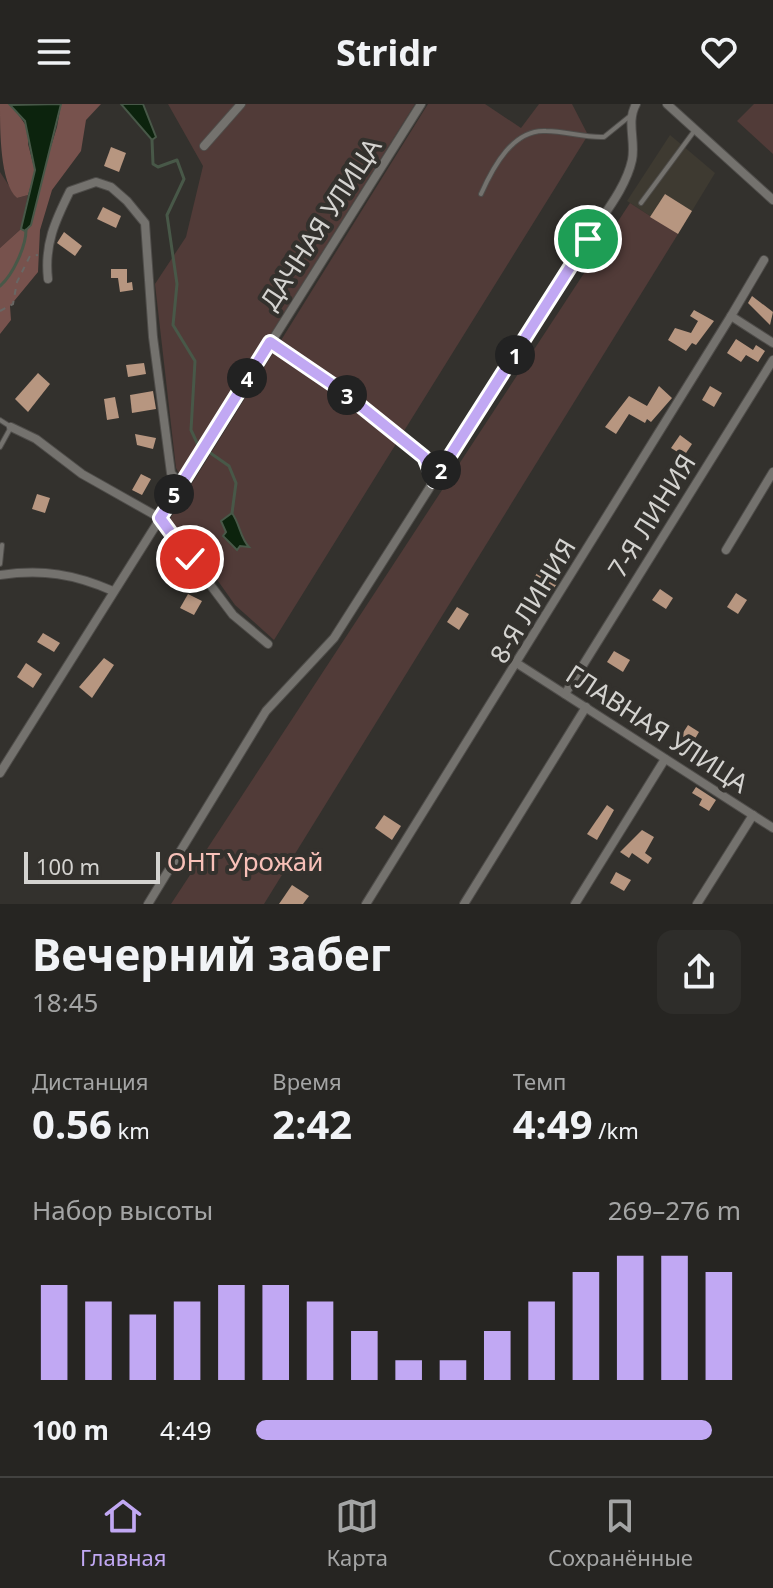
<!DOCTYPE html>
<html lang="ru">
<meta charset="utf-8">
<style>
body{margin:0;font-family:"Noto Sans",sans-serif;background:#2e2d2a;color:#f1f3f6;height:100vh;display:flex;flex-direction:column;font-size:30px;white-space:nowrap}
*{box-sizing:border-box;margin:0}
p{font-size:26px;color:#a4a5a5}
.icon{flex:none;width:44px;height:44px;fill:none;stroke:currentColor;stroke-width:2;stroke-linecap:round;stroke-linejoin:round}
.map{position:relative;height:800px;overflow:hidden}
.drawer{display:flex;flex-direction:column;background:#262522;flex:1}
.drawer>*{flex:none}
.scale{position:absolute;left:24px;bottom:20px;width:136px;box-sizing:border-box;padding-left:8px;border:4px solid #d4d3d0;border-top:0;font-size:22px;line-height:28px;white-space:nowrap;color:#d4d3d0;-webkit-text-stroke:6px #33312d;paint-order:stroke}
.pin{position:absolute;display:grid;place-items:center;width:68px;height:68px;color:#fff;margin:-34px;border:4px solid #fff;border-radius:50%;box-shadow:0 2px 8px #0007}
.km{position:absolute;width:40px;height:40px;margin:-20px;border-radius:50%;background:#222;color:#fff;font-size:22px;line-height:40px;text-align:center}
.round{display:grid;place-items:center;flex:none;width:84px;height:84px;border-radius:16px;background:#2e2d2a}
.overview{display:flex;align-items:center;justify-content:space-between;height:136px;padding:0 32px}
h1{font-size:44px;font-weight:700;line-height:60px}
.metrics{display:grid;grid-template-columns:repeat(3,1fr);gap:12px;height:136px;padding:8px 32px}
.metrics div{display:grid;align-content:center}
.metrics b{font-size:40px;font-weight:700}
.metrics small{font-size:22px;font-weight:400}
.metrics p{font-size:22px}
.chart{height:224px;padding:16px 32px}
.chart p{display:flex;justify-content:space-between}
.chart svg{width:100%;height:144px;margin-top:8px;stroke:#c1a8f3;stroke-width:6}
ul{padding:0 32px;list-style:none;font-size:26px}
li{display:grid;grid-template-columns:128px 96px 1fr;align-items:center;height:60px}
li i{height:20px;border-radius:10px;background:#c1a8f3}
header{display:flex;justify-content:space-between;align-items:center;height:104px;padding:0 32px;background:#262522;font-size:36px;font-weight:700}
.tabs{display:flex;justify-content:space-around;align-items:center;height:112px;border-top:2px solid #424240;background:#262522;font-size:22px;color:#a4a5a5}
.tabs a{display:grid;justify-items:center;gap:4px}
.tabs .current{color:#c1a8f3}
.map>svg:first-child{display:block}
</style>
<header><svg class="icon" aria-label="menu" viewBox="0 0 24 24"><path d="M4 6h16M4 12h16M4 18h16"/></svg>Stridr<svg class="icon" aria-label="heart" viewBox="0 0 24 24"><path d="M12 20l-8-8c-3-5 5-10 8-4 3-6 11-1 8 4z"/></svg></header>
<div class="map">
<svg width="773" height="800" viewBox="0 0 773 800">
<rect width="100%" height="100%" fill="#33312d"/>
<polygon fill="#3e3a31" points="670,31 715,69 678,130 627,97"/>
<g fill="#513b38">
<polygon points="168,0 415,0 181,373 176,364 155,180 186,133 203,62"/>
<polygon points="428,0 485,0 521,24 539,0 572,0 588,31 274,536 235,501 206,460 168,418"/>
<polygon points="754,0 773,0 773,50 737,17"/>
<polygon points="0,68 17,94 28,91 21,125 0,144"/>
<polygon points="630,99 678,130 264,800 171,800"/>
</g>
<g fill="#77524d">
<path d="M0,0H11L29,26L28,40L35,67L28,91L17,94C0,79 0,27 0,0Z"/>
<polygon points="61,0 101,0 86,16 81,47 52,86 40,126 38,168 10,202 11,216 0,230 0,144 21,125 25,127 57,23"/>
</g>
<g fill="#0c230d" stroke="#485848" stroke-width="2">
<polygon points="61,0 31,121 25,127 21,125 35,66 25,17 10,1"/>
<polygon points="121,0 143,0 156,33 152,36"/>
<path d="M232,409C240,420 240,434 249,443L240,442L237,446L223,432L226,428L221,417Z"/>
</g>
<g fill="none" stroke-linecap="round" stroke-linejoin="round">
<g stroke="#485848" stroke-width="3">
<polyline points="152,36 153,60 158,63 177,56 184,75 167,111 177,180 173,221 195,257 191,326 198,341"/>
<path d="M0,182C13,171 26,142 26,126"/>
<polyline points="209,348 229,362 236,379 232,409"/>
</g>
</g>
<g fill="#b79680">
<polygon points="111,43 126,49 119,68 104,62"/>
<polygon points="665,90 692,107 678,130 650,113"/>
<polygon points="103,103 121,112 116,124 97,115"/>
<polygon points="64,128 82,142 75,152 57,139"/>
<polygon points="111,165 127,165 127,179 132,178 133,186 120,188 118,174 111,174"/>
<polygon points="752,192 773,208 770,221 748,199"/>
<polygon points="694,206 714,217 696,241 692,239 686,247 668,236 675,224 691,229 698,217 690,212"/>
<polygon points="736,235 753,246 756,241 765,247 758,258 746,251 741,258 727,249"/>
<polygon points="144,259 146,270 128,273 126,261"/>
<polygon points="38,269 50,280 28,308 15,295"/>
<polygon points="659,282 672,294 651,318 647,315 645,319 629,310 616,330 605,323 629,292 647,302"/>
<polygon points="710,282 722,289 714,303 702,296"/>
<polygon points="153,287 156,305 132,309 130,291"/>
<polygon points="115,293 119,314 107,316 104,295"/>
<polygon points="135,330 156,334 153,345 137,341"/>
<polygon points="680,331 692,340 684,352 671,344"/>
<polygon points="141,370 151,375 142,391 132,386"/>
<polygon points="37,390 50,394 45,409 32,405"/>
<polygon points="558,440 570,447 565,456 559,453 550,468 559,477 551,488 541,482 544,478 535,472"/>
<polygon points="660,485 673,494 666,505 652,496"/>
<polygon points="736,489 747,496 738,510 727,503"/>
<polygon points="188,490 202,497 194,511 180,504"/>
<polygon points="457,503 469,510 459,526 447,518"/>
<polygon points="43,529 60,539 54,548 37,538"/>
<polygon points="614,547 630,556 623,568 607,558"/>
<polygon points="104,554 114,561 92,594 79,583"/>
<polygon points="26,559 42,570 33,584 17,573"/>
<polygon points="688,621 699,628 690,643 681,632"/>
<polygon points="696,683 716,696 709,707 699,701 702,695 692,689"/>
<polygon points="607,701 614,706 597,736 587,730"/>
<polygon points="384,711 401,722 392,736 375,724"/>
<polygon points="642,726 654,733 645,749 652,754 648,760 632,749 629,754 620,748"/>
<polygon points="616,768 631,776 624,787 610,779"/>
<polygon points="292,781 309,792 303,800 279,800"/>
</g>
<g fill="none" stroke-linecap="round" stroke-linejoin="round">
<defs>
<g id="lane">
<path d="M481,90C493,63 513,25 546,27C566,27 584,34 604,33L630,12"/>
<polyline points="641,99 695,26"/>
<polyline points="270,238 342,287 424,353 433,374"/>
<polyline points="0,316 11,323 0,343"/>
<polyline points="0,460 2,441"/>
</g>
<g id="street">
<polyline points="667,0 773,96"/>
<polyline points="204,42 241,0"/>
<path d="M48,175C44,141 55,117 70,87L96,78L111,83L127,97L145,119L153,233L171,369L180,380"/>
<polyline points="731,212 764,156"/>
<polyline points="11,323 36,335 82,370 160,414 233,511 268,540"/>
<polyline points="726,446 773,368"/>
<path d="M0,471C43,465 74,470 113,487"/>
<polyline points="518,560 773,724"/>
<polyline points="565,590 773,256"/>
<polyline points="0,669 421,0"/>
<path d="M148,800L266,607L334,534L588,135C603,111 626,84 632,56C636,37 626,18 636,0"/>
<polyline points="366,800 731,212 773,239"/>
<polyline points="464,800 586,603"/>
<polyline points="575,800 665,655"/>
<polyline points="697,800 753,711"/>
</g>
</defs>
<use href="#lane" stroke="#4f4d4a" stroke-width="6"/>
<use href="#street" stroke="#4f4d4a" stroke-width="10"/>
<polyline stroke="#696764" stroke-width="2" stroke-dasharray="6 6" stroke-linecap="butt" points="0,207 13,200 17,178 30,152 38,151"/>
<use href="#lane" stroke="#74726e" stroke-width="4"/>
<use href="#street" stroke="#74726e" stroke-width="8"/>
</g>
<g fill="none" stroke-linecap="round" stroke-linejoin="round">
<defs>
<polyline id="route" points="190,455 160,414 270,238 342,287 424,353 434,377 588,135"/>
</defs>
<use href="#route" stroke="#fff" stroke-width="16"/>
<use href="#route" stroke="#c1a8f3" stroke-width="10"/>
</g>
<g text-anchor="middle" stroke-width="8" stroke-linejoin="round" paint-order="stroke">
<g font-size="26" fill="#d4d3d0" stroke="#33312d">
<text transform="translate(321 120) rotate(-57)" y="9">ДАЧНАЯ УЛИЦА</text>
<text transform="translate(652 412) rotate(-58)" y="9">7-Я ЛИНИЯ</text>
<text transform="translate(533 497) rotate(-59)" y="9">8-Я ЛИНИЯ</text>
<text transform="translate(657 625) rotate(33)" y="9">ГЛАВНАЯ УЛИЦА</text>
</g>
<g font-size="26" fill="#f7c0b8" stroke="#33312d">
<text x="245" y="767">ОНТ Урожай</text>
</g>
</g>
</svg>
<div class="scale">100 m</div>
<div class="pin" style="left:588px;top:135px;background:#1e9e55"><svg class="icon" aria-label="arrive" viewBox="0 0 24 24"><path d="M6 21V4h12l-3 4 3 4H6"/></svg></div>
<div class="pin" style="left:190px;top:455px;background:#d93025"><svg class="icon" aria-label="check" viewBox="0 0 24 24"><path d="M5 12l5 5 9-10"/></svg></div>
<b class="km" style="left:515px;top:251px">1</b>
<b class="km" style="left:441px;top:366px">2</b>
<b class="km" style="left:347px;top:291px">3</b>
<b class="km" style="left:247px;top:274px">4</b>
<b class="km" style="left:174px;top:390px">5</b>
</div>
<section class="drawer">
<div class="overview"><div><h1>Вечерний забег</h1><p>18:45</p></div><a class="round"><svg class="icon" aria-label="share" viewBox="0 0 24 24"><path d="M12 15V3M7 8l5-5 5 5M5 13v7h14v-7"/></svg></a></div>
<div class="metrics">
<div><p>Дистанция</p><b>0.56<small> km</small></b></div>
<div><p>Время</p><b>2:42</b></div>
<div><p>Темп</p><b>4:49<small> /km</small></b></div>
</div>
<div class="chart"><p><span>Набор высоты</span>269–276 m</p>
<svg viewBox="0 0 160 44" preserveAspectRatio="none"><path d="M5 44V15M15 44V20M25 44V24M35 44V20M45 44V15M55 44V15M65 44V20M75 44V29M85 44V38M95 44V38M105 44V29M115 44V20M125 44V11M135 44V6M145 44V6M155 44V11"/></svg>
</div>
<ul>
<li><b>100 m</b>4:49<i style="width:94%"></i></li>
</ul>
</section>
<nav class="tabs">
<a class="current"><svg class="icon" aria-label="home" viewBox="0 0 24 24"><path d="M3 11l9-7 9 7M6 9v11h12V9"/></svg>Главная</a>
<a><svg class="icon" aria-label="map" viewBox="0 0 24 24"><path d="M3 6l6-2 6 2 6-2v14l-6 2-6-2-6 2zM9 4v14M15 6v14"/></svg>Карта</a>
<a><svg class="icon" aria-label="saved" viewBox="0 0 24 24"><path d="M7 4h10v16l-5-4-5 4z"/></svg>Сохранённые</a>
</nav>
